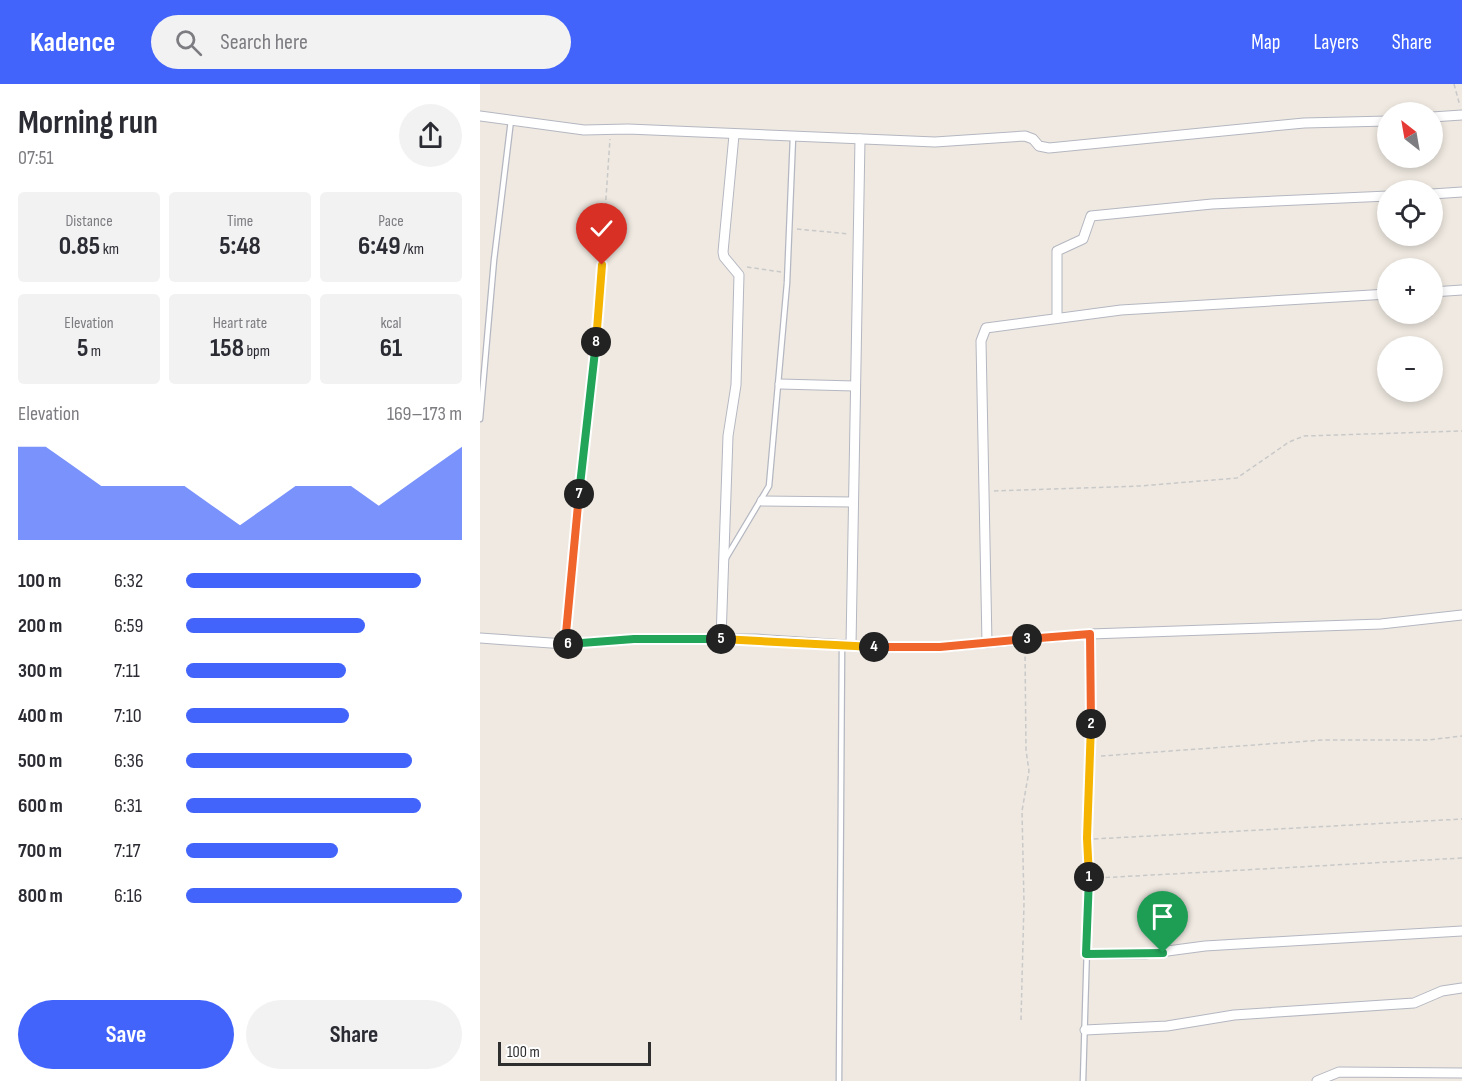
<!DOCTYPE html>
<meta charset="utf-8">
<style>
body{margin:0;font-family:"Sofia Sans Condensed",sans-serif;background:#f2f2f3;color:#2b2b33;height:100vh;display:flex;flex-direction:column;font-size:22px;white-space:nowrap}
*{box-sizing:border-box;margin:0}
p{font-size:20px;color:#7c7c81}
.icon{flex:none;width:33px;height:33px;fill:none;stroke:currentColor;stroke-width:2;stroke-linecap:round;stroke-linejoin:round}
.map{position:relative;flex:1;overflow:hidden}
.drawer{display:flex;flex-direction:column;background:#fff;width:480px}
.drawer>*{flex:none}
.needle{width:39px;rotate:329deg}
.fabs{position:absolute;left:897px;top:18px;display:grid;gap:12px}
.fabs a{display:grid;place-items:center;width:66px;height:66px;border-radius:50%;background:#fff;box-shadow:0 3px 9px #0003;font-size:30px}
.scale{position:absolute;left:18px;bottom:15px;width:153px;box-sizing:border-box;padding-left:6px;border:3px solid #2e2e2e;border-top:0;font-size:16px;line-height:21px;white-space:nowrap;color:#2e2e2e;-webkit-text-stroke:4px #fff;paint-order:stroke}
.pin{position:absolute;display:grid;place-items:center;width:51px;height:51px;color:#fff;margin:-62px -26px;border-radius:50% 50% 50% 0;rotate:-45deg;box-shadow:0 0 6px #0007}
.pin .icon{rotate:45deg}
.km{position:absolute;width:30px;height:30px;margin:-15px;border-radius:50%;background:#222;color:#fff;font-size:16px;line-height:30px;text-align:center}
.round{display:grid;place-items:center;flex:none;width:63px;height:63px;border-radius:32px;background:#f2f2f3}
.headline{display:flex;align-items:center;justify-content:space-between;height:102px;padding:0 18px}
h1{font-size:33px;font-weight:700;line-height:45px}
.metrics{display:grid;grid-template-columns:repeat(3,1fr);gap:9px;height:102px;padding:6px 18px}
.metrics div{display:grid;align-content:center;border-radius:6px;background:#f2f2f3;text-align:center}
.metrics b{font-size:26px;font-weight:700}
.metrics small{font-size:16px;font-weight:400}
.metrics p{font-size:16px}
.chart{height:168px;padding:12px 18px}
.chart p{display:flex;justify-content:space-between}
.chart svg{width:100%;height:108px;margin-top:6px;fill:#4264fb;opacity:.7}
.action{display:flex;gap:12px;margin-top:auto;padding:12px 18px}
.action a{flex:1;height:69px;border-radius:36px;background:#4264fb;color:#fff;font-size:24px;font-weight:700;line-height:69px;text-align:center}
.action a+a{background:#f2f2f3;color:#2b2b33}
ul{padding:0 18px;list-style:none;font-size:20px}
li{display:grid;grid-template-columns:96px 72px 1fr;align-items:center;height:45px}
li i{height:15px;border-radius:8px;background:#4264fb}
header{display:flex;align-items:center;gap:36px;box-sizing:border-box;height:84px;padding:0 30px;background:#4264fb;color:#fff}
header strong{font-size:28px}
nav{display:flex;gap:33px;margin-inline-start:auto;font-size:21px}
.search{width:420px;height:54px;background:#f2f2f3;display:flex;align-items:center;gap:15px;box-sizing:border-box;padding:0 21px;border-radius:33px;color:#7c7c81;font-size:22px}
main{display:flex;flex:1;min-height:0}
.map>svg:first-child{display:block}
</style>
<header>
<strong>Kadence</strong>
<div class="search"><svg class="icon" aria-label="search" viewBox="0 0 24 24"><circle cx="10" cy="10" r="6"/><path d="M15 15l6 6"/></svg>Search here</div>
<nav><a>Map</a><a>Layers</a><a>Share</a></nav>
</header>
<main>
<section class="drawer">
<div class="headline"><div><h1>Morning run</h1><p>07:51</p></div><a class="round"><svg class="icon" aria-label="share" viewBox="0 0 24 24"><path d="M12 15V3M7 8l5-5 5 5M5 13v7h14v-7"/></svg></a></div>
<div class="metrics">
<div><p>Distance</p><b>0.85<small> km</small></b></div>
<div><p>Time</p><b>5:48</b></div>
<div><p>Pace</p><b>6:49<small> /km</small></b></div>
</div>
<div class="metrics">
<div><p>Elevation</p><b>5<small> m</small></b></div>
<div><p>Heart rate</p><b>158<small> bpm</small></b></div>
<div><p>kcal</p><b>61</b></div>
</div>
<div class="chart"><p><span>Elevation</span>169–173 m</p>
<svg viewBox="0 0 160 44" preserveAspectRatio="none"><path d="M0 44V6L10 6L20 14L30 22L40 22L50 22L60 22L70 30L80 38L90 30L100 22L110 22L120 22L130 30L140 22L150 14L160 6V44z"/></svg>
</div>
<ul>
<li><b>100 m</b>6:32<i style="width:85%"></i></li>
<li><b>200 m</b>6:59<i style="width:65%"></i></li>
<li><b>300 m</b>7:11<i style="width:58%"></i></li>
<li><b>400 m</b>7:10<i style="width:59%"></i></li>
<li><b>500 m</b>6:36<i style="width:82%"></i></li>
<li><b>600 m</b>6:31<i style="width:85%"></i></li>
<li><b>700 m</b>7:17<i style="width:55%"></i></li>
<li><b>800 m</b>6:16<i style="width:100%"></i></li>
</ul>
<div class="action"><a>Save</a><a>Share</a></div>
</section>
<div class="map">
<svg width="982" height="997" viewBox="0 0 982 997">
<rect width="100%" height="100%" fill="#efe9e1"/>
<g fill="none" stroke-linecap="round" stroke-linejoin="round">
<defs>
<g id="service">
<polyline points="0,335 14,176 31,36"/>
<polyline points="246,474 289,402 307,199 313,53"/>
<polyline points="359,997 362,562"/>
<polyline points="603,997 609,794 607,754 612,672 610,550"/>
</g>
<g id="minor">
<polyline points="0,32 104,46 148,45 455,58 545,52 553,55 559,62 569,64 824,39 908,37"/>
<polyline points="952,33 982,31"/>
<polyline points="952,110 982,108"/>
<polyline points="952,208 982,206"/>
<polyline points="577,234 577,167 603,155 611,132 732,120 908,112"/>
<polyline points="300,300 374,302"/>
<polyline points="282,417 373,418"/>
<polyline points="0,554 85,560 154,555 276,555 397,563 460,563 610,550 901,540 982,531"/>
<polyline points="241,555 248,352 256,301 259,191 244,173 243,168 254,51"/>
<polyline points="507,559 501,257 506,244 641,226 908,210"/>
<polyline points="371,561 380,55"/>
<polyline points="606,870 665,870 725,862 982,847"/>
<polyline points="605,946 687,942 754,931 934,919 962,907 982,904"/>
<polyline points="837,997 859,988 982,989"/>
</g>
</defs>
<use href="#service" stroke="#b4b7c1" stroke-width="7"/>
<use href="#minor" stroke="#b4b7c1" stroke-width="11"/>
<g stroke="#c9c9c9" stroke-width="1.5" stroke-dasharray="4.5 3" stroke-linecap="butt">
<polyline points="974,0 980,22"/>
<polyline points="317,145 369,150"/>
<polyline points="267,183 301,188"/>
<polyline points="514,407 660,402 757,394 809,358 824,352 982,347"/>
<polyline points="86,549 106,328 116,261 130,55"/>
<polyline points="621,672 843,656 948,656 982,652"/>
<polyline points="614,755 982,735"/>
<polyline points="618,794 982,774"/>
<polyline points="541,936 544,819 542,727 549,687 546,666 545,566"/>
</g>
<use href="#service" stroke="#fff" stroke-width="4.5"/>
<use href="#minor" stroke="#fff" stroke-width="9"/>
</g>
<g fill="none" stroke-linecap="round" stroke-linejoin="round">
<defs>
<polyline id="split-1" points="609,793 606,870 683,869"/>
<polyline id="split-2" points="609,793 607,754 611,640"/>
<polyline id="split-3" points="547,555 610,550 611,640"/>
<polyline id="split-4" points="394,563 460,563 547,555"/>
<polyline id="split-5" points="241,555 394,563"/>
<polyline id="split-6" points="88,560 154,555 241,555"/>
<polyline id="split-7" points="88,560 85,560 99,410"/>
<polyline id="split-8" points="99,410 116,258"/>
<polyline id="split-9" points="116,258 122,181"/>
</defs>
<use href="#split-1" stroke="#fff" stroke-width="12"/>
<use href="#split-2" stroke="#fff" stroke-width="12"/>
<use href="#split-3" stroke="#fff" stroke-width="12"/>
<use href="#split-4" stroke="#fff" stroke-width="12"/>
<use href="#split-5" stroke="#fff" stroke-width="12"/>
<use href="#split-6" stroke="#fff" stroke-width="12"/>
<use href="#split-7" stroke="#fff" stroke-width="12"/>
<use href="#split-8" stroke="#fff" stroke-width="12"/>
<use href="#split-9" stroke="#fff" stroke-width="12"/>
<use href="#split-1" stroke="#22a559" stroke-width="8"/>
<use href="#split-2" stroke="#f5b400" stroke-width="8"/>
<use href="#split-3" stroke="#f0652b" stroke-width="8"/>
<use href="#split-4" stroke="#f0652b" stroke-width="8"/>
<use href="#split-5" stroke="#f5b400" stroke-width="8"/>
<use href="#split-6" stroke="#22a559" stroke-width="8"/>
<use href="#split-7" stroke="#f0652b" stroke-width="8"/>
<use href="#split-8" stroke="#22a559" stroke-width="8"/>
<use href="#split-9" stroke="#f5b400" stroke-width="8"/>
</g>
</svg>
<div class="fabs">
<a><svg class="needle" viewBox="-14 -14 28 28"><path d="M0-13l5 13h-10z" fill="#e53935"/><path d="M0 13l5-13h-10z" fill="#7c7c81"/></svg></a>
<a><svg class="icon" aria-label="locate" viewBox="0 0 24 24"><circle cx="12" cy="12" r="6"/><path d="M12 2v4M12 18v4M2 12h4M18 12h4"/></svg></a>
<a>+</a>
<a>−</a>
</div>
<div class="scale">100 m</div>
<div class="pin" style="left:683px;top:869px;background:#1e9e55"><svg class="icon" aria-label="arrive" viewBox="0 0 24 24"><path d="M6 21V4h12l-3 4 3 4H6"/></svg></div>
<div class="pin" style="left:122px;top:181px;background:#d93025"><svg class="icon" aria-label="check" viewBox="0 0 24 24"><path d="M5 12l5 5 9-10"/></svg></div>
<b class="km" style="left:609px;top:793px">1</b>
<b class="km" style="left:611px;top:640px">2</b>
<b class="km" style="left:547px;top:555px">3</b>
<b class="km" style="left:394px;top:563px">4</b>
<b class="km" style="left:241px;top:555px">5</b>
<b class="km" style="left:88px;top:560px">6</b>
<b class="km" style="left:99px;top:410px">7</b>
<b class="km" style="left:116px;top:258px">8</b>
</div>
</main>
